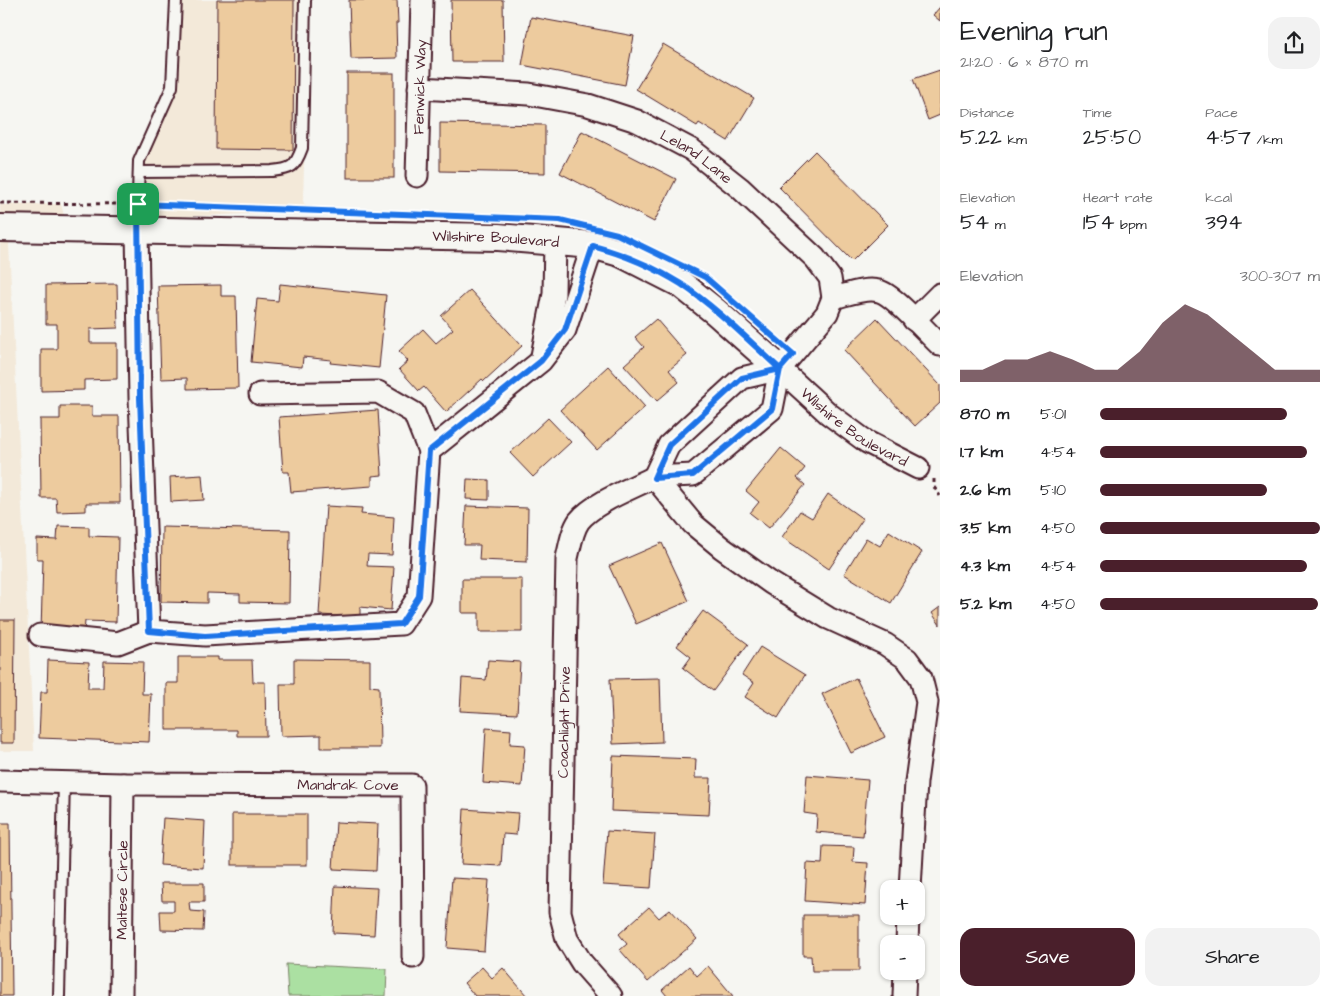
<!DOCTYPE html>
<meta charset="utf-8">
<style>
body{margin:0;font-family:"Architects Daughter",sans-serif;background:#f2f2f2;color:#202124;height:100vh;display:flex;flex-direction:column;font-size:19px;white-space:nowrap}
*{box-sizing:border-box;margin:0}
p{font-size:16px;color:#757577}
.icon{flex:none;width:28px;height:28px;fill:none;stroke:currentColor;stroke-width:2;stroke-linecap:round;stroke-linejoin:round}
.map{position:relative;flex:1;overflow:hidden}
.sheet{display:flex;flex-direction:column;background:#fff;width:400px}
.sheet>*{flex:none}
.tools{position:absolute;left:880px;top:880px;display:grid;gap:10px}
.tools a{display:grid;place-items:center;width:45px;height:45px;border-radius:10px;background:#fff;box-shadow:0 1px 4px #0004;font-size:25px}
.pin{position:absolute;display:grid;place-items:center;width:42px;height:42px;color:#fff;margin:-21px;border-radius:10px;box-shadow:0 2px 8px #0006}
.round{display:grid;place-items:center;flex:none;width:52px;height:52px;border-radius:15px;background:#f2f2f2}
.summary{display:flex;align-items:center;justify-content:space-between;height:85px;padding:0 20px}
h1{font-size:28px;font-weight:600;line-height:38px}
.stats{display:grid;grid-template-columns:repeat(3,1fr);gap:8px;height:85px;padding:5px 20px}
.stats div{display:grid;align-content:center}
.stats b{font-size:21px;font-weight:600}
.stats small{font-size:14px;font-weight:400}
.stats p{font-size:14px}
.chart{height:140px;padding:10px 20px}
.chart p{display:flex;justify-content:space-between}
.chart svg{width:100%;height:90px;margin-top:5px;fill:#4a1f2b;opacity:.7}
.primary-button{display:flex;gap:10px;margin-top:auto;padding:10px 20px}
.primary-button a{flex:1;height:58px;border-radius:15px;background:#4a1f2b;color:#fff;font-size:20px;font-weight:600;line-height:58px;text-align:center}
.primary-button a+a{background:#f2f2f2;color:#202124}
ul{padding:0 20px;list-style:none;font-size:16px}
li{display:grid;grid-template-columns:80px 60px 1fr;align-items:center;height:38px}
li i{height:12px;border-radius:6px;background:#4a1f2b}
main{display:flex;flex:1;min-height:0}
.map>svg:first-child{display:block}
</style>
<main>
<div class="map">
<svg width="940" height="996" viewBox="0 0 940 996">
<rect width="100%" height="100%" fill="#f6f6f2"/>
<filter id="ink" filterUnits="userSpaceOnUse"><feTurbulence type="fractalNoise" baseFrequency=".02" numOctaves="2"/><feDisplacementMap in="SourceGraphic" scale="10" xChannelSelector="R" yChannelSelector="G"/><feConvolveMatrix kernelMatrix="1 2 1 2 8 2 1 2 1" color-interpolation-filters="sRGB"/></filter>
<g filter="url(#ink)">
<g fill="#f3e9d9">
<polygon points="174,0 309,0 303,201 306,207 317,209 316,211 127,219 127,197 174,72"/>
<polygon points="61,204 65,219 0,218 0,205"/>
<polygon points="0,238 16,239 9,244 34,751 0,751"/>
</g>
<polygon fill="#abe0a2" stroke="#7a8066" points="286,964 387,969 386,996 288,996"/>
<g fill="#edcb9e" stroke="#4a1f2b">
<polygon points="217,0 294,0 293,150 216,149"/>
<polygon points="349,0 397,0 398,23 396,23 397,58 351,59"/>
<polygon points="451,0 503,0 504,62 452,62"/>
<polygon points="940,7 940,21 933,15"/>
<polygon points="531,17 634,36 625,85 522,65"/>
<polygon points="663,44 754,98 728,141 699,123 697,126 636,89"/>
<polygon points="940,70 940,115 928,120 913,79"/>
<rect x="347" y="73" width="47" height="105"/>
<polygon points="440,123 545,125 545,173 440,171"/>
<polygon points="582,131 676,179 654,222 560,173"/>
<polygon points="815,151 888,225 852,261 779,187"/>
<polygon points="117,284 118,328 90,329 90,343 117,343 117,379 84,380 84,390 41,391 41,349 57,349 57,324 46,324 46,285"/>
<polygon points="280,284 386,295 379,368 330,363 331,360 303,357 302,367 251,362 257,299 278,301"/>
<polygon points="221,285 221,296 236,296 238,388 187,389 187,378 161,379 158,286"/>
<polygon points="470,290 522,346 484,381 482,379 446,412 424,387 419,391 399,369 408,361 399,351 423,329 436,343 453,329 441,316"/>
<polygon points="877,318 940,385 940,403 915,426 844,350"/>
<polygon points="656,319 687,355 669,370 679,382 657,401 624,365 644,347 635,337"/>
<polygon points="608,366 645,407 597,450 560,410"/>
<polygon points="60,406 92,406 92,416 119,416 120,503 86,503 86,511 57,512 56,498 41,498 40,419 60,419"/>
<polygon points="378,410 382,475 372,476 372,486 291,492 289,472 283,472 279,417"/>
<polygon points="548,418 571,442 533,477 510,453"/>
<polygon points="781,448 805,468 797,478 805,485 769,528 750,513 759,502 746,491"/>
<polygon points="202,475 204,500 171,502 170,477"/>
<polygon points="467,479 489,480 489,500 466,499"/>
<polygon points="828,494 863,519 829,569 782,537 800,511 812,518"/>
<polygon points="326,506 362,508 361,514 394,517 392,555 368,554 367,566 394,567 391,610 360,607 360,617 319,615"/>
<polygon points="466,506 528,508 527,562 479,560 480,545 464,545"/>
<polygon points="58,526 89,527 89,536 118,537 116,622 85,621 84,633 41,632 43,559 37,559 37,539 57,540"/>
<polygon points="162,527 290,530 289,603 240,602 240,594 207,593 207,603 161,602"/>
<polygon points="889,531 922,552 891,603 844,574 866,538 880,546"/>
<polygon points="662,543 689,601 636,624 609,566"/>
<polygon points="462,579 522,579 522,632 479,632 479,613 462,613"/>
<polygon points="940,607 940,625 932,613"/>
<polygon points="703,611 748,644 713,691 683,668 691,657 677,646"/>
<polygon points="0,620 15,620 14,743 0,743"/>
<polygon points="760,647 805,675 778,718 745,697 754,683 742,675"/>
<polygon points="178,657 218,657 218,660 252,660 253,682 265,682 266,736 237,736 237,730 166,730 166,683 178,683"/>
<polygon points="294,659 370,660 370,686 379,687 380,748 321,748 321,735 281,736 280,684 294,684"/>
<polygon points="48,660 89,662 88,688 103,688 104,661 143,662 142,694 151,694 149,742 39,738 41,692 47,692"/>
<polygon points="488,660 520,662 517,714 460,711 462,678 486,680"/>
<polygon points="660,678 662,742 613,744 610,679"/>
<polygon points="856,678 885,737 851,753 822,694"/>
<polygon points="486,728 511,730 510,744 525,745 522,786 483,783"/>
<polygon points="613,756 696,759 695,778 711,778 709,815 611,811"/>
<polygon points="807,775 868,780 863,836 816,832 817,815 804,813"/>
<polygon points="464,809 518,813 516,835 503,834 501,866 461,864"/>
<rect x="232" y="814" width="75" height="51"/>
<polygon points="163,818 205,821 203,868 160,865"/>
<polygon points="336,822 378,824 376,871 333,869"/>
<polygon points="0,823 10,823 12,996 0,996"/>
<polygon points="607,831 655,834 651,888 603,885"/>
<polygon points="823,846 854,847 853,862 868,863 865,905 805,901 807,863 822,864"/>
<polygon points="452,878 489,880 484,951 447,948"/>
<polygon points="161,883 204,883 204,902 189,902 190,911 204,912 203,931 161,930 160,911 174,911 174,901 162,901"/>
<polygon points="335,886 377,888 374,935 333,933"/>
<polygon points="649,907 659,918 670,909 697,939 648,982 620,950 627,944 619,934"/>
<polygon points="803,915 859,915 859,971 812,971 811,956 803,956"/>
<polygon points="689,966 697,976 708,966 733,996 667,996 662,990"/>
<polygon points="482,967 492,978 503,968 527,996 475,996 464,983"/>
</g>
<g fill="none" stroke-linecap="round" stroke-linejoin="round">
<defs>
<g id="service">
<path d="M139,172L272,171C292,169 295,167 302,148L305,0"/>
<polyline points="137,230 139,161 172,87 176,0"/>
<polyline points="59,996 64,781"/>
</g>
<g id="minor">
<path id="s1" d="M419,88L529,94L588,105L637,121L692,150L740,188L815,258L830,278L833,298L827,313L780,369L772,409L693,475L654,477L669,445L742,378L780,369"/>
<path id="s2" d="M417,176L422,0"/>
<polyline points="137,231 140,398 149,631 205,635 401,624 419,596 429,451 541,361 565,330 593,245"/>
<path d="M833,298C846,295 866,287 879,291C893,294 928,334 940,345"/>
<polyline points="914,320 940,294"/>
<polyline points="542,356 554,294 555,242"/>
<path id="s3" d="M780,369L829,414L867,442L918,468"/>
<polyline points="260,394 378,392 414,413 429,451"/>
<polyline points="40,635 118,643 149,631"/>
<path id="s4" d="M0,781L123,784L412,785L413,957"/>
<polyline points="907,944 908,916"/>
<path id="s5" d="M121,996L123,784"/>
<path id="s6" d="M611,996L582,963L567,939L560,912L567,558C570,546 572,531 579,521C594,502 633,488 654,477L693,524L722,548L771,583L828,618L885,644L907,659L921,678L927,702L916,782L910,889"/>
<polyline points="904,996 905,971"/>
</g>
<g id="tertiary">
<path id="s7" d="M0,228L498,237L593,245L620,253L681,284L716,312L780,369"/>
</g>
</defs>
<use href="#service" stroke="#4a1f2b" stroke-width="14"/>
<use href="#minor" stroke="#4a1f2b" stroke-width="25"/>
<use href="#tertiary" stroke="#4a1f2b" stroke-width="30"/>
<g stroke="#4a1f2b" stroke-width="3" stroke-dasharray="4 4" stroke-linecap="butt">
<polyline points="0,203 124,204"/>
<polyline points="151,205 239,208"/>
<polyline points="934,479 934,487 940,496"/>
</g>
<use href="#service" stroke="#f6f6f2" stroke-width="10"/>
<use href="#minor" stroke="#f6f6f2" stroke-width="21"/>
<use href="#tertiary" stroke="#f6f6f2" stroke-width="26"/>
</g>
</g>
<g fill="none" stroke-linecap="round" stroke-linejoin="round" filter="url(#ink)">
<defs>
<path id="route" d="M138,204L140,398L149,631L205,636L401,624L419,596L429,451L541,361L565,330L593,246C623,254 654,267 681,284C717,308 748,340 780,369L742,378L669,445L654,478L693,475L772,409L780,369L793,354L705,277L617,234L560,220L138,204"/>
</defs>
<use href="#route" stroke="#fff" stroke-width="10"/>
<use href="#route" stroke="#1a73e8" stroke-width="6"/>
</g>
<g text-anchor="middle" stroke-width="4.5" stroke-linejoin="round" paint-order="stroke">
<g font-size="15" fill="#4a1f2b" stroke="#f6f6f2">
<text dy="5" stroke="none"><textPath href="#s2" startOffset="89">Fenwick Way</textPath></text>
<text dy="5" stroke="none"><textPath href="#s1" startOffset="291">Leland Lane</textPath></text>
<text dy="5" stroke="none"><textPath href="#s7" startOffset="496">Wilshire Boulevard</textPath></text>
<text dy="5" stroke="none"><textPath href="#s3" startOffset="95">Wilshire Boulevard</textPath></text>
<text dy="5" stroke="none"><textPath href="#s6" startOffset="290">Coachlight Drive</textPath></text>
<text dy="5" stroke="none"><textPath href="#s4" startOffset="348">Mandrak Cove</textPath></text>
<text dy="5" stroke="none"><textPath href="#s5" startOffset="106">Maltese Circle</textPath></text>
</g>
</g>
</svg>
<div class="tools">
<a>+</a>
<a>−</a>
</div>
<div class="pin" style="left:138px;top:204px;background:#1e9e55"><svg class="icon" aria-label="arrive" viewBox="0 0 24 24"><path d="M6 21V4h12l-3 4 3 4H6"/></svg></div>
</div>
<section class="sheet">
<div class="summary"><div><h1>Evening run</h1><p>21:20 · 6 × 870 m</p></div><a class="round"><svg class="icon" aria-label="share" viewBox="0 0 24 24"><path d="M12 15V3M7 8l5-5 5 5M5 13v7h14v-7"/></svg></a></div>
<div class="stats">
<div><p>Distance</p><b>5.22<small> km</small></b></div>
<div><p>Time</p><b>25:50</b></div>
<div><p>Pace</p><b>4:57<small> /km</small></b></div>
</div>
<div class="stats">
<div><p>Elevation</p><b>54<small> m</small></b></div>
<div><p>Heart rate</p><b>154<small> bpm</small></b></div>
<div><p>kcal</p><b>394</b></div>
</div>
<div class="chart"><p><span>Elevation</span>300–307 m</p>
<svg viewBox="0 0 160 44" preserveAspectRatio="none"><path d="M0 44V38L10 38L20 33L30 33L40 29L50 33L60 38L70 38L80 29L90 15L100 6L110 11L120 20L130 29L140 38L150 38L160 38V44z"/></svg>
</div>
<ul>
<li><b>870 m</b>5:01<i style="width:85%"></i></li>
<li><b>1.7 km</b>4:54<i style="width:94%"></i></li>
<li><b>2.6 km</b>5:10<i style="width:76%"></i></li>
<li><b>3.5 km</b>4:50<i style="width:100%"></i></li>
<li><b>4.3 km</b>4:54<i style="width:94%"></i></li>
<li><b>5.2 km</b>4:50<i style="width:99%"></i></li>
</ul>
<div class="primary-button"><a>Save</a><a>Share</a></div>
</section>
</main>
